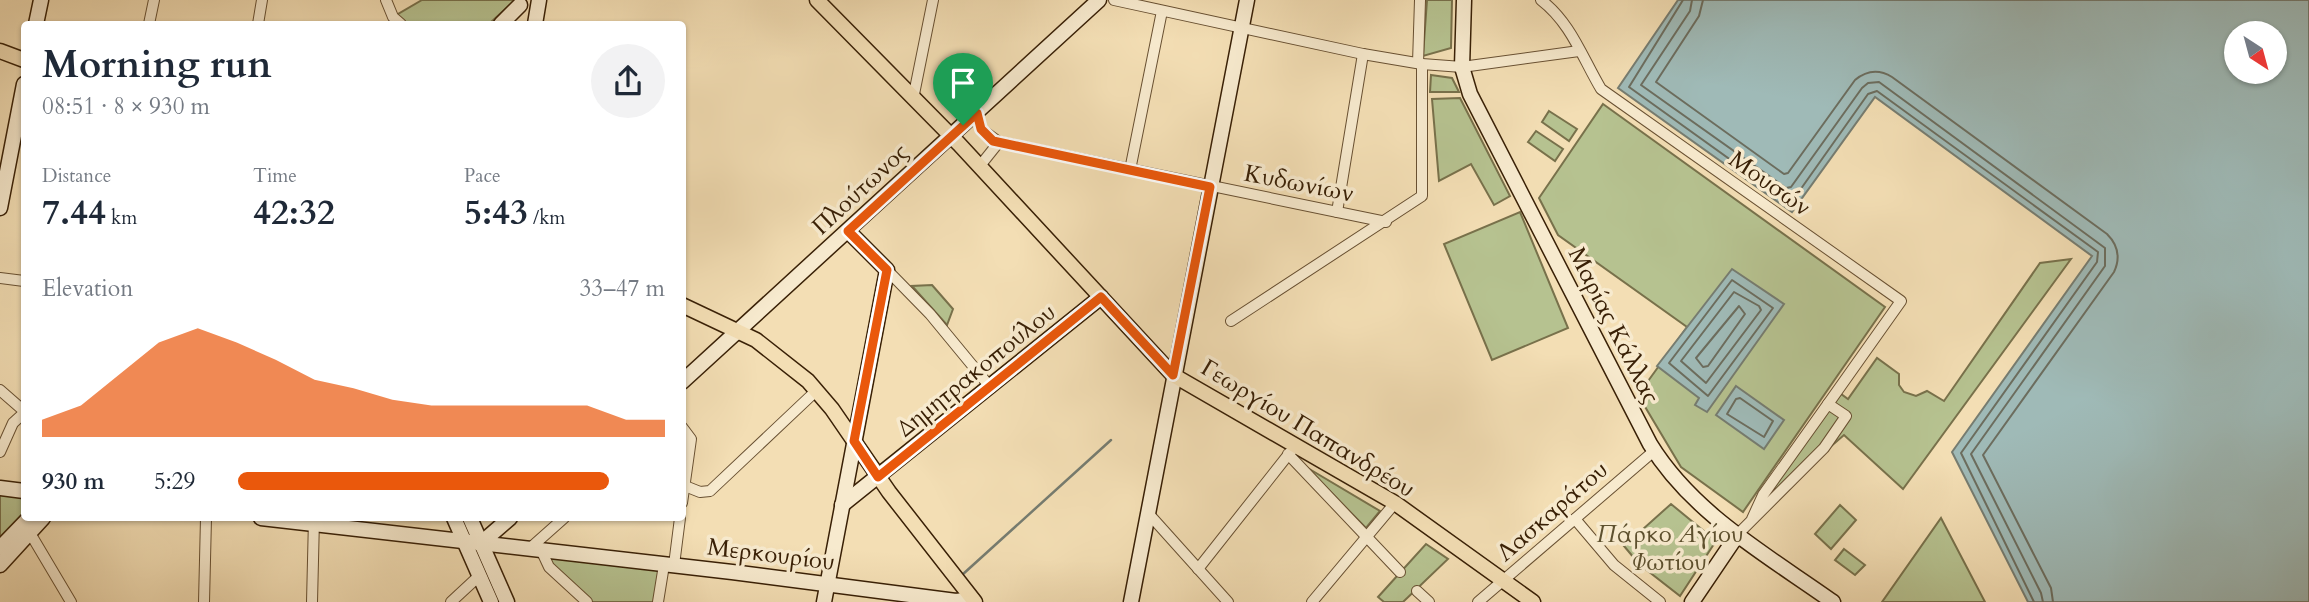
<!DOCTYPE html>
<meta charset="utf-8">
<style>
body{margin:0;font-family:Cardo,serif;background:#f2f2f3;color:#1f2937;height:100vh;display:flex;flex-direction:column;font-size:26px;white-space:nowrap}
*{box-sizing:border-box;margin:0}
p{font-size:23px;color:#747a83}
.icon{flex:none;width:38px;height:38px;fill:none;stroke:currentColor;stroke-width:2;stroke-linecap:round;stroke-linejoin:round}
.map{position:relative;flex:1;overflow:hidden}
.side{position:absolute;left:21px;top:21px;width:665px;height:500px;display:flex;flex-direction:column;background:#fff;border-radius:7px;box-shadow:0 2px 5px #0004}
.side>*{flex:none}
.needle{width:46px;rotate:144deg}
.tools{position:absolute;left:2224px;top:21px;display:grid;gap:14px}
.tools a{display:grid;place-items:center;width:63px;height:63px;border-radius:50%;background:#fff;box-shadow:0 2px 5px #0004;font-size:35px}
.pin{position:absolute;display:grid;place-items:center;width:60px;height:60px;color:#fff;margin:-72px -30px;border-radius:50% 50% 50% 0;rotate:-45deg;box-shadow:0 0 7px #0007}
.pin .icon{rotate:45deg}
.round{display:grid;place-items:center;flex:none;width:74px;height:74px;border-radius:37px;background:#f2f2f3}
.summary{display:flex;align-items:center;justify-content:space-between;height:119px;padding:0 21px}
h1{font-size:38px;font-weight:800;line-height:52px}
.stats{display:grid;grid-template-columns:repeat(3,1fr);gap:10px;height:119px;padding:7px 21px}
.stats div{display:grid;align-content:center}
.stats b{font-size:35px;font-weight:800}
.stats small{font-size:19px;font-weight:400}
.stats p{font-size:19px}
.chart{height:196px;padding:14px 21px}
.chart p{display:flex;justify-content:space-between}
.chart svg{width:100%;height:126px;margin-top:7px;fill:#ea580c;opacity:.7}
ul{padding:0 21px;list-style:none;font-size:23px}
li{display:grid;grid-template-columns:112px 84px 1fr;align-items:center;height:52px}
li i{height:18px;border-radius:9px;background:#ea580c}
.map>svg:first-child{display:block}
</style>
<div class="map">
<svg width="2309" height="602" viewBox="0 0 2309 602">
<rect width="100%" height="100%" fill="#f3deb4"/>
<filter id="stains"><feTurbulence type="fractalNoise" baseFrequency=".00286" numOctaves="4"/><feColorMatrix values="0 0 0 0 .2 0 0 0 0 .09 0 0 0 0 .02 0 0 0 .5 -.17"/></filter>
<radialGradient id="worn" r=".72"><stop offset=".6" stop-color="#630" stop-opacity="0"/><stop offset="1" stop-color="#630" stop-opacity=".3"/></radialGradient>
<g fill="#b6c290" stroke="#78714b" stroke-width="2">
<polygon points="422,0 512,0 514,1 489,24 401,24 393,17"/>
<polygon points="1427,0 1452,0 1451,48 1423,56"/>
<polygon points="1431,75 1452,78 1459,92 1430,92"/>
<polygon points="1460,98 1510,196 1494,205 1471,164 1439,181 1432,99"/>
<polygon points="1603,104 1885,307 1743,512 1681,467 1638,395 1687,327 1558,235 1539,198"/>
<polygon points="1549,111 1577,129 1569,141 1542,122"/>
<polygon points="1536,131 1563,149 1555,161 1528,142"/>
<polygon points="1520,212 1568,328 1492,360 1444,244"/>
<polygon points="2071,259 1903,489 1844,435 1753,514 1841,394 1848,399 1877,358 1899,374 1899,385 1904,392 1916,396 1927,391 1944,401 2040,263"/>
<polygon points="932,285 953,309 947,325 912,286"/>
<polygon points="1306,467 1380,511 1366,528"/>
<polygon points="0,495 24,498 24,515 0,540"/>
<polygon points="1671,504 1716,541 1680,596 1639,564 1624,546"/>
<polygon points="1840,505 1856,520 1831,549 1815,534"/>
<polygon points="1941,518 1985,602 1882,602"/>
<polygon points="1426,544 1448,559 1403,602 1384,602 1378,597"/>
<polygon points="1844,549 1865,565 1855,575 1835,560"/>
<polygon points="543,557 664,565 658,602 587,602"/>
</g>
<g fill="#9fbab7" stroke="#767c70" stroke-width="2" fill-rule="evenodd">
<path d="M1678,0H2309V602H2028L1952,452L2092,256L1875,97L1792,212L1618,88ZM2275,33V72H2236V33Z"/>
<polygon points="1732,269 1784,304 1707,412 1695,405 1699,398 1657,366"/>
<polygon points="1736,386 1784,420 1764,449 1716,415"/>
</g>
<g fill="none" stroke-linecap="round" stroke-linejoin="round">
<g stroke="#6c6d5e" stroke-width="2">
<polyline points="1683,0 1629,87 1788,201 1793,200 1868,94 1877,91 2098,252 2097,262 1961,453 2034,602"/>
<polyline points="1692,0 1690,11 1641,85 1786,188 1791,187 1862,88 1868,83 1879,82 2105,248 2105,266 1971,454 2041,593 2043,602"/>
<path d="M1703,0L1699,16L1656,82L1784,174L1788,173L1855,80C1867,70 1879,69 1892,77L2107,234C2118,245 2121,257 2114,272L1983,455L2051,588L2053,602"/>
<polygon points="1732,280 1773,308 1708,396 1669,363"/>
<polygon points="1734,292 1759,306 1761,310 1706,383 1681,361"/>
<polygon points="1739,306 1745,314 1708,366 1703,367 1696,358"/>
<polygon points="1740,398 1773,421 1764,437 1727,414 1736,399"/>
</g>
<polyline stroke="#767c70" stroke-width="2.5" points="962,575 1111,440"/>
<defs>
<g id="street">
<polyline points="386,0 393,17 401,24"/>
<polyline points="1114,0 1363,54 1422,64 1462,67 1579,51"/>
<path d="M1541,0C1571,23 1582,57 1601,89L1901,301L1828,404"/>
<polyline points="149,24 154,0"/>
<polyline points="258,24 262,0"/>
<polyline points="1418,63 1420,0"/>
<polyline points="913,99 933,0"/>
<polyline points="977,113 981,129 999,142 1386,222"/>
<polyline points="979,167 999,142"/>
<polyline points="1130,170 1162,11"/>
<polyline points="1337,212 1363,54"/>
<polyline points="887,270 930,314 991,388"/>
<polyline points="0,278 24,281"/>
<polyline points="1231,321 1422,196 1422,64"/>
<polyline points="0,390 24,411"/>
<polyline points="682,427 691,439 682,503"/>
<polyline points="0,452 13,423 24,413"/>
<polyline points="1288,454 1400,572"/>
<polyline points="685,486 700,492 710,491 817,390"/>
<polyline points="1148,513 1228,602"/>
<polyline points="1575,519 1614,565 1660,602"/>
<polyline points="30,533 71,602"/>
<polyline points="1738,534 1824,448 1846,416 1828,404 1763,495 1752,519"/>
<polyline points="528,550 564,518"/>
<polyline points="542,552 549,567 587,602"/>
<polyline points="674,565 680,518"/>
<polyline points="1198,569 1292,450"/>
<polyline points="1417,591 1429,602"/>
<polyline points="204,602 206,518"/>
<polyline points="312,602 314,519"/>
<polyline points="451,602 479,576"/>
<polyline points="658,602 664,565"/>
<polyline points="1312,602 1395,503"/>
<polyline points="1478,602 1654,451"/>
</g>
<g id="secondary">
<path d="M1464,0L1462,67L1470,94L1650,444C1693,514 1767,555 1833,602"/>
<polyline points="36,24 41,0"/>
<polyline points="501,24 520,5"/>
<polyline points="535,24 539,0"/>
<polyline points="0,208 24,84"/>
<polyline points="682,382 1099,0"/>
<polyline points="0,488 24,491"/>
<polyline points="842,505 1101,297"/>
<polyline points="261,518 732,572 956,601 972,599"/>
<polyline points="454,518 491,602"/>
<polyline points="470,518 507,602"/>
<polyline points="480,544 510,518"/>
<polyline points="0,548 29,518"/>
<polyline points="0,565 43,518"/>
<polyline points="824,602 887,270 848,231"/>
<polyline points="1131,602 1247,0"/>
<polyline points="1692,602 1738,534"/>
</g>
<g id="primary">
<polyline points="817,0 959,144 1173,375 1395,503 1533,602"/>
<polyline points="0,51 24,60"/>
<polyline points="682,305 756,340 808,381 832,409 889,492 975,602"/>
</g>
</defs>
<use href="#street" stroke="#685032" stroke-width="12"/>
<use href="#secondary" stroke="#392006" stroke-width="17"/>
<use href="#primary" stroke="#392006" stroke-width="17"/>
<use href="#street" stroke="#f7eace" stroke-width="10"/>
<use href="#secondary" stroke="#f7eace" stroke-width="14"/>
<use href="#primary" stroke="#f3deb4" stroke-width="14"/>
</g>
<g fill="none" stroke-linecap="round" stroke-linejoin="round">
<defs>
<polygon id="route" points="977,113 981,129 993,141 1210,187 1173,375 1101,297 878,477 854,441 887,270 848,231"/>
</defs>
<use href="#route" stroke="#fff" stroke-width="14"/>
<use href="#route" stroke="#ea580c" stroke-width="9"/>
</g>
<g text-anchor="middle" stroke-width="7" stroke-linejoin="round" paint-order="stroke">
<g font-size="24" fill="#392006" stroke="#f7eace">
<text transform="translate(1299 183) rotate(11)" y="8">Κυδωνίων</text>
<text transform="translate(1770 183) rotate(35)" y="8">Μουσών</text>
<text transform="translate(860 189) rotate(-43)" y="8">Πλούτωνος</text>
<text transform="translate(1614 325) rotate(63)" y="8">Μαρίας Κάλλας</text>
<text transform="translate(976 370) rotate(-39)" y="8">Δημητρακοπούλου</text>
<text transform="translate(1308 428) rotate(31)" y="8">Γεωργίου Παπανδρέου</text>
<text transform="translate(1552 511) rotate(-41)" y="8">Λασκαράτου</text>
<text transform="translate(771 554) rotate(7)" y="8">Μερκουρίου</text>
</g>
<g font-size="24" font-style="italic" fill="#5e512f" stroke="#f7eace">
<text x="1670" y="542">Πάρκο Αγίου<tspan x="1670" dy="28">Φωτίου</tspan></text>
</g>
</g>
<rect width="100%" height="100%" filter="url(#stains)"/>
<rect width="100%" height="100%" fill="url(#worn)"/>
</svg>
<div class="tools">
<a><svg class="needle" viewBox="-14 -14 28 28"><path d="M0-13l5 13h-10z" fill="#e53935"/><path d="M0 13l5-13h-10z" fill="#747a83"/></svg></a>
</div>
<div class="pin" style="left:963px;top:125px;background:#1e9e55"><svg class="icon" aria-label="arrive" viewBox="0 0 24 24"><path d="M6 21V4h12l-3 4 3 4H6"/></svg></div>
<section class="side">
<div class="summary"><div><h1>Morning run</h1><p>08:51 · 8 × 930 m</p></div><a class="round"><svg class="icon" aria-label="share" viewBox="0 0 24 24"><path d="M12 15V3M7 8l5-5 5 5M5 13v7h14v-7"/></svg></a></div>
<div class="stats">
<div><p>Distance</p><b>7.44<small> km</small></b></div>
<div><p>Time</p><b>42:32</b></div>
<div><p>Pace</p><b>5:43<small> /km</small></b></div>
</div>
<div class="chart"><p><span>Elevation</span>33–47 m</p>
<svg viewBox="0 0 160 44" preserveAspectRatio="none"><path d="M0 44V38L10 33L20 22L30 11L40 6L50 11L60 17L70 24L80 27L90 31L100 33L110 33L120 33L130 33L140 33L150 38L160 38V44z"/></svg>
</div>
<ul>
<li><b>930 m</b>5:29<i style="width:87%"></i></li>
</ul>
</section>
</div>
